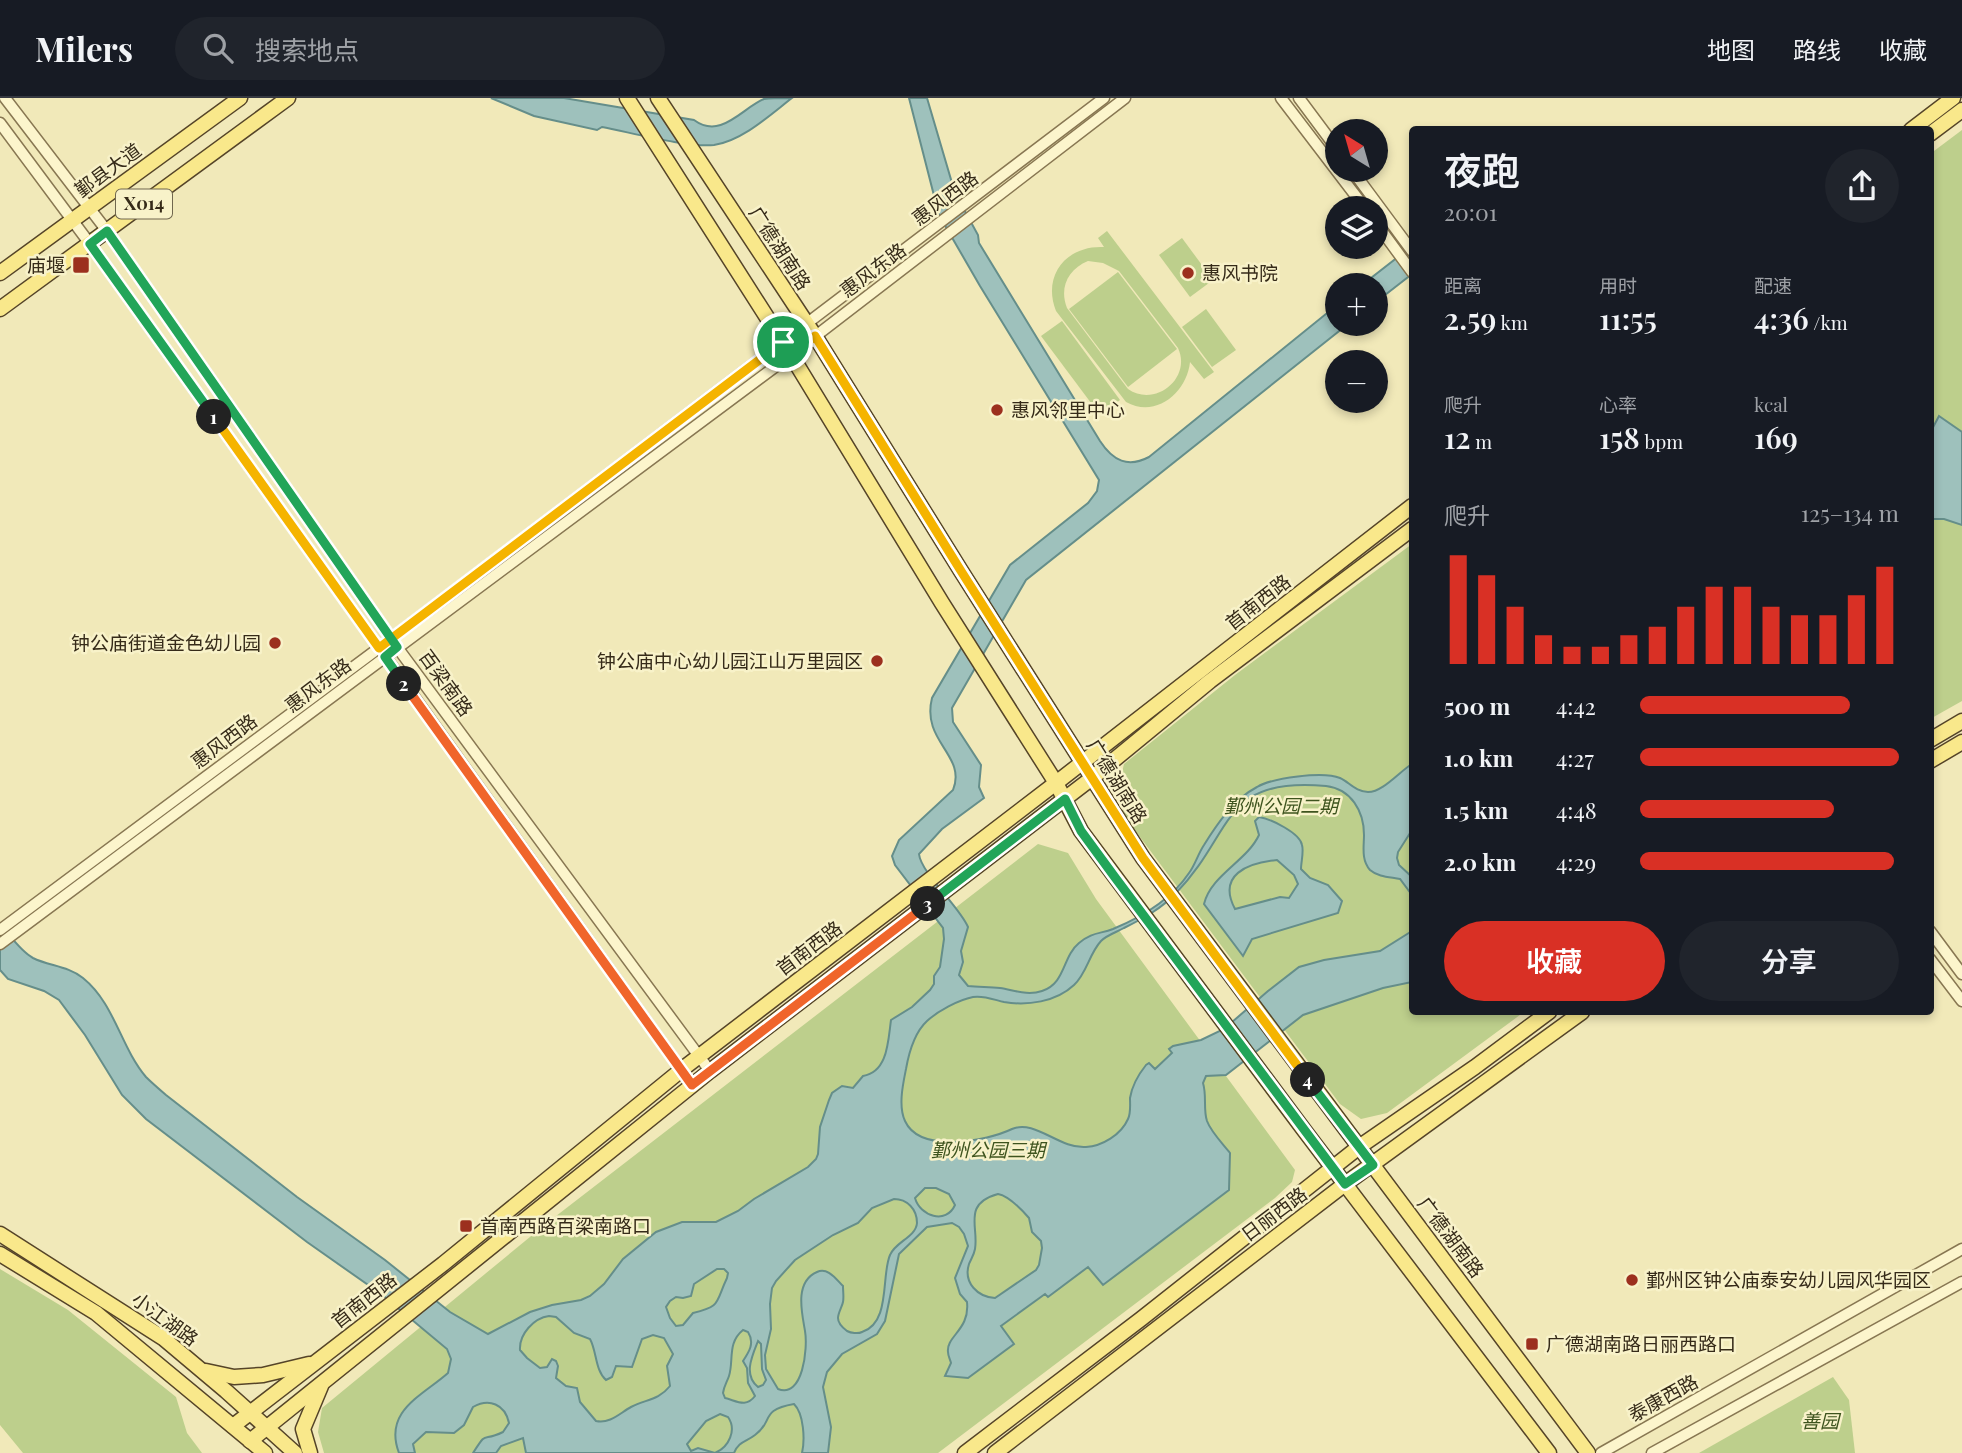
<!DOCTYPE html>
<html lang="zh">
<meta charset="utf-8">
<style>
body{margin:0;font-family:"Playfair Display","Noto Sans SC",serif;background:#20242c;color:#f1f3f6;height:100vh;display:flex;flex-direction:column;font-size:26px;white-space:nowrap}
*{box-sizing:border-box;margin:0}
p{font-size:23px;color:#9ea1a6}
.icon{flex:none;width:38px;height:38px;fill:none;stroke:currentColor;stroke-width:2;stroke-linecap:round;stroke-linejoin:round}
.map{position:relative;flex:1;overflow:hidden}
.drawer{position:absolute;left:1409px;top:28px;width:525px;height:889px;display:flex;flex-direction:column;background:#171b24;border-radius:7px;box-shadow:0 4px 10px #0003}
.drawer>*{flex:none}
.needle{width:46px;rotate:323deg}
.controls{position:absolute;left:1325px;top:21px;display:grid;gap:14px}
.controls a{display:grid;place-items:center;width:63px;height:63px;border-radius:50%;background:#171b24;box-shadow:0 4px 10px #0003;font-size:35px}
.pin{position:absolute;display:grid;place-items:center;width:60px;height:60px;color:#fff;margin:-30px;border:4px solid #fff;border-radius:50%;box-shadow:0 2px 7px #0007}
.km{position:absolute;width:35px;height:35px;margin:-18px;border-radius:50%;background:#222;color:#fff;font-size:19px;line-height:35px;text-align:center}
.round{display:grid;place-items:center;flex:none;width:74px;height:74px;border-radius:37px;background:#20242c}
.summary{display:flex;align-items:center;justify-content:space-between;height:119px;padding:0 35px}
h1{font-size:38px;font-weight:600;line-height:52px}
.metrics{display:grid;grid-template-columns:repeat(3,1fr);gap:10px;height:119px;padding:7px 35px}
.metrics div{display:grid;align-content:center}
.metrics b{font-size:30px;font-weight:600}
.metrics small{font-size:19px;font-weight:400}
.metrics p{font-size:19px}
.chart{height:196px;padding:14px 35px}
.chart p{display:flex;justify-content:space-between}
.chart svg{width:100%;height:126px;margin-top:7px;stroke:#d93025;stroke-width:6}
.action{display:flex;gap:14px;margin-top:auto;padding:14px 35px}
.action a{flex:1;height:80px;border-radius:42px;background:#d93025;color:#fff;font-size:28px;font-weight:600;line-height:80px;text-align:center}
.action a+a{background:#20242c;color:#f1f3f6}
ul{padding:0 35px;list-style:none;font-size:23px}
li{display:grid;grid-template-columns:112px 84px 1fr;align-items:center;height:52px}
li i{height:18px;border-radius:9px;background:#d93025}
header{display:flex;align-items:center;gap:42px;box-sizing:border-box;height:98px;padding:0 35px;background:#171b24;border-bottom:2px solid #363941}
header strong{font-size:33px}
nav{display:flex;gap:38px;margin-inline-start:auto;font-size:24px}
.search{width:490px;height:63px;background:#20242c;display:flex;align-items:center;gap:18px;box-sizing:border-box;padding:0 24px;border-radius:38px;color:#9ea1a6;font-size:26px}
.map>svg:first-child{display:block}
</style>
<header>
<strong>Milers</strong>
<div class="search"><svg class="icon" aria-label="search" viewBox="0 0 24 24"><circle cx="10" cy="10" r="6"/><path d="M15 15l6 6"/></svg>搜索地点</div>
<nav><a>地图</a><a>路线</a><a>收藏</a></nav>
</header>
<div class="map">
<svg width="1962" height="1355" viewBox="0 0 1962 1355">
<rect width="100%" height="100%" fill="#f1e9b9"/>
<g fill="#bdcf8c" fill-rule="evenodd">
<polygon points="1962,32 1962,603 1930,621 1930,56"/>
<path d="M1107,133L1214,274L1204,281L1190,264C1187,294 1156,321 1126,304L1056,213C1042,178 1066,147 1104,149L1098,140ZM1088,163L1103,165L1119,173L1178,250C1192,280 1155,310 1128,291L1067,210C1059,190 1068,171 1088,163Z"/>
<polygon points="1182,140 1213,182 1190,199 1159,157"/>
<polygon points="1118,174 1177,251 1128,289 1069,211"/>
<polygon points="1206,211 1236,252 1212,269 1182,229"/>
<polygon points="1062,223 1120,302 1100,317 1041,238"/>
<polygon points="1412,446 1412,914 1524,914 1387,1015 1361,1021 1340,1006 1125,719 1118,691 1124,666 1235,577"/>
<polygon points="1038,746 1068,755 1096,801 1295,1072 1292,1084 1275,1100 938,1355 324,1355 318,1334 322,1310 547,1125"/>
<polygon points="0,1171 68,1212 176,1299 187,1335 202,1355 23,1355 0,1327"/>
<polygon points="1833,1279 1849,1302 1855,1355 1699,1355"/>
</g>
<g fill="#9ec1bc" stroke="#658e8a" stroke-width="2" fill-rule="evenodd">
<path d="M491,0H564L694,22C721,42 742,10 764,1C771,0 784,0 792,0C770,17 742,43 714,47C688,50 629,34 602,29L597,32L534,18Z"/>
<path d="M909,0H927L955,95L978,137L979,145L1100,343C1113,363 1128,370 1149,359L1337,207V226H1348L1026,482L952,610L953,624L981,667L979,689L984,700L942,731L919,756C921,775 959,808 968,829L961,853L963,864L959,877L968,888C979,889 989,889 1000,890C1014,892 1027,898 1042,893C1066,885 1062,859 1079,845C1092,834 1100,836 1113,831C1142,819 1171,802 1189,775C1195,767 1198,756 1204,747C1217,726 1234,701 1257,689C1272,680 1323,673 1340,680C1349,684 1356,694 1368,694C1383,694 1400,673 1412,666V732L1398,754L1397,760L1399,767L1412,779V797L1400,781C1390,779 1378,779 1370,772C1361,762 1364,748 1364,737C1364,713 1351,691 1326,688C1220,678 1234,736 1176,795C1161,811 1144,820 1124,830C1117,834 1107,837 1101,843C1089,856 1087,875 1074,887C1056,904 1027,908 1004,904C995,902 983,897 973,899C958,902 938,913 927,923C914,935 909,954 906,971C903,986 898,1008 905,1023C920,1056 987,1043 1012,1031C1035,1021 1059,1051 1086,1049C1102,1048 1121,1037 1128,1021C1131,1015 1130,1007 1130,1000C1132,988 1138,977 1146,967L1149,965L1155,971L1172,955L1169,951L1173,948L1201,942L1224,931L1268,893L1299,869L1324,862L1380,853L1412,833V884L1383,890L1303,917L1226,977L1206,978L1203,985C1207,998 1203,1011 1207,1023C1211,1034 1223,1046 1230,1055L1229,1092L1103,1187L1088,1169L1048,1199L1045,1196L1001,1228L1014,1246L968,1280L945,1278L951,1265C950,1261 948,1258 948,1254C946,1238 970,1232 967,1204L960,1196L955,1180L968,1148L964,1136L959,1129L952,1125L927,1129L899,1156L885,1223L877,1236L842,1256L827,1274L823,1289L831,1329L828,1355H802C805,1342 804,1316 794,1306C759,1312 774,1324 755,1337C746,1344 739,1343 734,1355H526L523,1340L501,1348L496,1355H473C489,1330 481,1345 503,1334L509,1325C505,1306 489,1300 473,1309L464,1327L454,1335L426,1334L413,1346L415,1355H399C383,1313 422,1298 448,1275L451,1261L447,1251L381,1196L307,1144L146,1021L122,997L85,937L59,902L44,893L8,881L0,872V826C10,837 20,853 33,860C49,868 68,868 83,880C115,906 120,948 146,979C152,985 159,991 166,997L297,1099L385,1162L450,1214L488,1236L530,1214L552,1207L581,1202L590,1198L604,1186L623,1161L656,1134L682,1124H716L738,1113L754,1101L808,1069L816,1061L818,1056L820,1029L829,1002L832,995L842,988L853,990L863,978C888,974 888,943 891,922L912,909L930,892L934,886V878L940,869L944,841L943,830L895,767L892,758L899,742L953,692C967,657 921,644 932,600L1010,467L1088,405L1097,393L1099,382L980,188L939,117ZM925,1090H936L949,1096L955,1107C946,1127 920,1118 915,1100ZM998,1096C1009,1098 1022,1112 1029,1120L1032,1134L1041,1143L1042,1150L1039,1167L1036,1172L995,1200C978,1199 963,1185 969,1166C971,1161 974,1157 975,1151C979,1129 962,1106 998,1096ZM894,1101C907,1101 917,1111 917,1125C916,1139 895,1144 890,1157C881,1177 891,1225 862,1234C858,1236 851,1235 847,1233C843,1230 838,1225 838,1220C838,1215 842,1209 843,1204C844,1199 843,1194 843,1188C836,1181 828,1169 817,1174C794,1184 802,1215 805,1233C808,1250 803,1301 778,1291L766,1271L765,1257L771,1231L770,1206L772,1190L776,1183L795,1162L833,1137L858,1125L872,1110ZM717,1171H724L728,1175L727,1180C715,1205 722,1208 693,1215L683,1227L676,1228L670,1220L666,1209L670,1203L676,1199L683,1200L691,1198L694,1186ZM549,1218L556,1219L574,1235L590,1241C597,1254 595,1272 606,1282L612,1279L616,1268L632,1269L642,1241L653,1237L664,1240L673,1256L667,1268L670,1288C658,1303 646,1301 631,1309C620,1315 610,1326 596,1323L580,1304L577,1290L566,1288L556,1280L558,1268L556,1263L552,1261L547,1269L540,1270L527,1260L520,1252C519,1236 534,1220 549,1218ZM743,1232L748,1234C755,1245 749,1254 743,1263L747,1270L748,1285L755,1298C746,1310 737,1303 725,1300L723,1295C724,1288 727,1284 729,1278C734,1262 727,1245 743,1232ZM758,1243L761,1246L762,1271L766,1282L763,1287L758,1289C743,1277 752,1258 758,1243ZM720,1316L728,1319C737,1332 729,1349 715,1355L698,1350L691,1353L687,1346L706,1323Z"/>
<polygon points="1412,148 1412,176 1376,204 1376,187 1362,187"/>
<polygon points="1939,318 1962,334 1962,427 1944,421 1930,421 1930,335"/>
<path d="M1259,719C1271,721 1300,735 1302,747C1304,754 1301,764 1301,771L1310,780L1328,787L1342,803L1338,815L1252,841L1243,858L1204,806C1211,777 1247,763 1259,737L1255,723ZM1277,762L1294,777L1298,786L1289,800L1280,799L1235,811C1217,777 1247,765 1277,762Z"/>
</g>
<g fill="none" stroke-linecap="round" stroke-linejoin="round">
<defs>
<g id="minor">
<polyline points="5,0 107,133 397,549 710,973"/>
<polyline points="1281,0 1365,110"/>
<polyline points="1299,0 1337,51"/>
<polyline points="0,25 90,146 692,987"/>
<polyline points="1352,72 1412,153"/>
<polyline points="1376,125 1412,174"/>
<polyline points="0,832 379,550 1104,0"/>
<polyline points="1930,833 1962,876"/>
<polyline points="0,846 791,257 1125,0"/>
<polyline points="1930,861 1962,903"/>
<polyline points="1601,1355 1962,1151"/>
<polyline points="1652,1355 1962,1184"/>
</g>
<g id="major">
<polyline points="627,0 791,257 942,505 1056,685 1081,733 1304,1032 1549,1355"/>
<polyline points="658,0 815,238 961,473 1143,760 1588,1355"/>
<polyline points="1911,32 1953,0"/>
<polyline points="1930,36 1962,12"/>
<polyline points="0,175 240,0"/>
<polyline points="0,211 288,0"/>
<polyline points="1930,642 1962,623"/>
<polyline points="1930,663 1962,644"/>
<polyline points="0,1136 163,1240 226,1293 295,1355"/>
<polyline points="0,1156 96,1215 265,1355"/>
<polyline points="206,1273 234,1279 263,1277 309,1266"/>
<polyline points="233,1328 443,1166 685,969 1056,685 1412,408"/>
<polyline points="250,1343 710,973 1092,680 1210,583 1412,431"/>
<polyline points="310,1355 303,1331 321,1288"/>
<polyline points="965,1355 1141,1221 1359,1049 1475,969 1549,914"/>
<polyline points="995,1355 1345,1086 1582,914"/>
</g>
</defs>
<use href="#minor" stroke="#887752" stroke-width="13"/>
<use href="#major" stroke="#554428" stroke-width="17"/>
<use href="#minor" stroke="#fcf5cc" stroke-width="10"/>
<use href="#major" stroke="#f9e88b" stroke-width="14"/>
</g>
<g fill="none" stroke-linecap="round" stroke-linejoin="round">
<defs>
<polyline id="split-1" points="214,319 379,550 783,244"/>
<polyline id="split-2" points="214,319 90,146 107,133 397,549 385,559 404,586"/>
<polyline id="split-3" points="404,586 692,987 928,806"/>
<polyline id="split-4" points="928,806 1065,701 1081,733 1114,778 1345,1086 1373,1067 1308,982"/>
<polyline id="split-5" points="783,244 791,257 815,238 961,473 1143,760 1308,982"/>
</defs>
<use href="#split-1" stroke="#fff" stroke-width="14"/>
<use href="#split-2" stroke="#fff" stroke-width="14"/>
<use href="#split-3" stroke="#fff" stroke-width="14"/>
<use href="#split-4" stroke="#fff" stroke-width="14"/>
<use href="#split-5" stroke="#fff" stroke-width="14"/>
<use href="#split-1" stroke="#f5b400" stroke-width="9"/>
<use href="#split-2" stroke="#22a559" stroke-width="9"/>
<use href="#split-3" stroke="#f0652b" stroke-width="9"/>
<use href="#split-4" stroke="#22a559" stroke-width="9"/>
<use href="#split-5" stroke="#f5b400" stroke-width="9"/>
</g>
<g fill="#9c301e" stroke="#f8f2c9" stroke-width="2.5">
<rect x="72" y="158" width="18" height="18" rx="3.5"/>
<circle cx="1188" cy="175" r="7"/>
<circle cx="997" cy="312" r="7"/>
<circle cx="275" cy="545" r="7"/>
<circle cx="877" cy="563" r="7"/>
<rect x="459" y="1121" width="14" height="14" rx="3.5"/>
<circle cx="1632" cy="1182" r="7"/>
<rect x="1525" y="1239" width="14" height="14" rx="3.5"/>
</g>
<g text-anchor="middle" stroke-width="5" stroke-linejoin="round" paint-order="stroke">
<rect fill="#f8f2c9" stroke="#70674e" stroke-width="2" x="116" y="91.5" width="56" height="29" rx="5"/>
<g font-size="18" font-weight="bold" fill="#362b19">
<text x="144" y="112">X014</text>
</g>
<g font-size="19" fill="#362b19" stroke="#f8f2c9">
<text transform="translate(108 72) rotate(-36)" y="7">鄞县大道</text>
<text transform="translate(945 100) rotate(-37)" y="7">惠风西路</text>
<text transform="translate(780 150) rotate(57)" y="7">广德湖南路</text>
<text transform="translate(873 172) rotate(-37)" y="7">惠风东路</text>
<text transform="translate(1258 504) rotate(-38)" y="7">首南西路</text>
<text transform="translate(446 585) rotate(54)" y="7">百梁南路</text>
<text transform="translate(318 587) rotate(-37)" y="7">惠风东路</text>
<text transform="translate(224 643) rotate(-37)" y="7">惠风西路</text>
<text transform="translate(1117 683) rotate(58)" y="7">广德湖南路</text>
<text transform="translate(809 850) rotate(-37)" y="7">首南西路</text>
<text transform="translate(1274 1116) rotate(-37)" y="7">日丽西路</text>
<text transform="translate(1451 1139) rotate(53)" y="7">广德湖南路</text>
<text transform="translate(364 1202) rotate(-38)" y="7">首南西路</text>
<text transform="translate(165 1221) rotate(36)" y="7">小江湖路</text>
<text transform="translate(1663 1300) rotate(-29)" y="7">泰康西路</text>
</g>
<g font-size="19" fill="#362b19" stroke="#f8f2c9" text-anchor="start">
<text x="65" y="174" text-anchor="end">庙堰</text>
<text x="1202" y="182">惠风书院</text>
<text x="1011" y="319">惠风邻里中心</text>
<text x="261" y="552" text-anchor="end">钟公庙街道金色幼儿园</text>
<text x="863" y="570" text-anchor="end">钟公庙中心幼儿园江山万里园区</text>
<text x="480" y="1135">首南西路百梁南路口</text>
<text x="1646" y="1189">鄞州区钟公庙泰安幼儿园风华园区</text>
<text x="1546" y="1253">广德湖南路日丽西路口</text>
</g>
<g font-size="19" font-style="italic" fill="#3e541e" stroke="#f8f2c9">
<text x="1281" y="715">鄞州公园二期</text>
<text x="988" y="1059">鄞州公园三期</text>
<text x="1820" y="1330">善园</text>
</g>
</g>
</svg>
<div class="controls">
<a><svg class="needle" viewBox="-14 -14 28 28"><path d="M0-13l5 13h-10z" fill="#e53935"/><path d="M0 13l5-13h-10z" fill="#9ea1a6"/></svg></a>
<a><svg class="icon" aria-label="layers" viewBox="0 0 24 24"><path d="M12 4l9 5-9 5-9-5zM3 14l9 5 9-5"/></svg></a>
<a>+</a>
<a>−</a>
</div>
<div class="pin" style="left:783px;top:244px;background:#1e9e55"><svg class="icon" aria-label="arrive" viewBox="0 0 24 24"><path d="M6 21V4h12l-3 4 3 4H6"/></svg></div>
<b class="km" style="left:214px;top:319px">1</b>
<b class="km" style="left:404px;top:586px">2</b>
<b class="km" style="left:928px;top:806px">3</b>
<b class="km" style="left:1308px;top:982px">4</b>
<section class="drawer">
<div class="summary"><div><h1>夜跑</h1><p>20:01</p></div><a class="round"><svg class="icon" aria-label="share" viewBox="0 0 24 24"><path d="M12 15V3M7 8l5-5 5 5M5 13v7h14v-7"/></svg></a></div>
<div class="metrics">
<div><p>距离</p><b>2.59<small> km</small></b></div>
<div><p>用时</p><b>11:55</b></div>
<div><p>配速</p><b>4:36<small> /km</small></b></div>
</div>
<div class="metrics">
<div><p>爬升</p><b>12<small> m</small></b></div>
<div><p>心率</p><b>158<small> bpm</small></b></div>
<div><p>kcal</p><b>169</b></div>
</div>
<div class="chart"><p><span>爬升</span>125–134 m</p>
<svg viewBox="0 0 160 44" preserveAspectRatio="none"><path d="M5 44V6M15 44V13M25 44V24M35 44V34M45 44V38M55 44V38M65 44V34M75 44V31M85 44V24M95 44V17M105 44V17M115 44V24M125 44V27M135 44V27M145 44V20M155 44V10"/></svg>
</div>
<ul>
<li><b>500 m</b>4:42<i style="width:81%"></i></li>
<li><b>1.0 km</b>4:27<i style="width:100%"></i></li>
<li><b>1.5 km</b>4:48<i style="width:75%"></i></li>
<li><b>2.0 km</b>4:29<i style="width:98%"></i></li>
</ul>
<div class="action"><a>收藏</a><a>分享</a></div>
</section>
</div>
